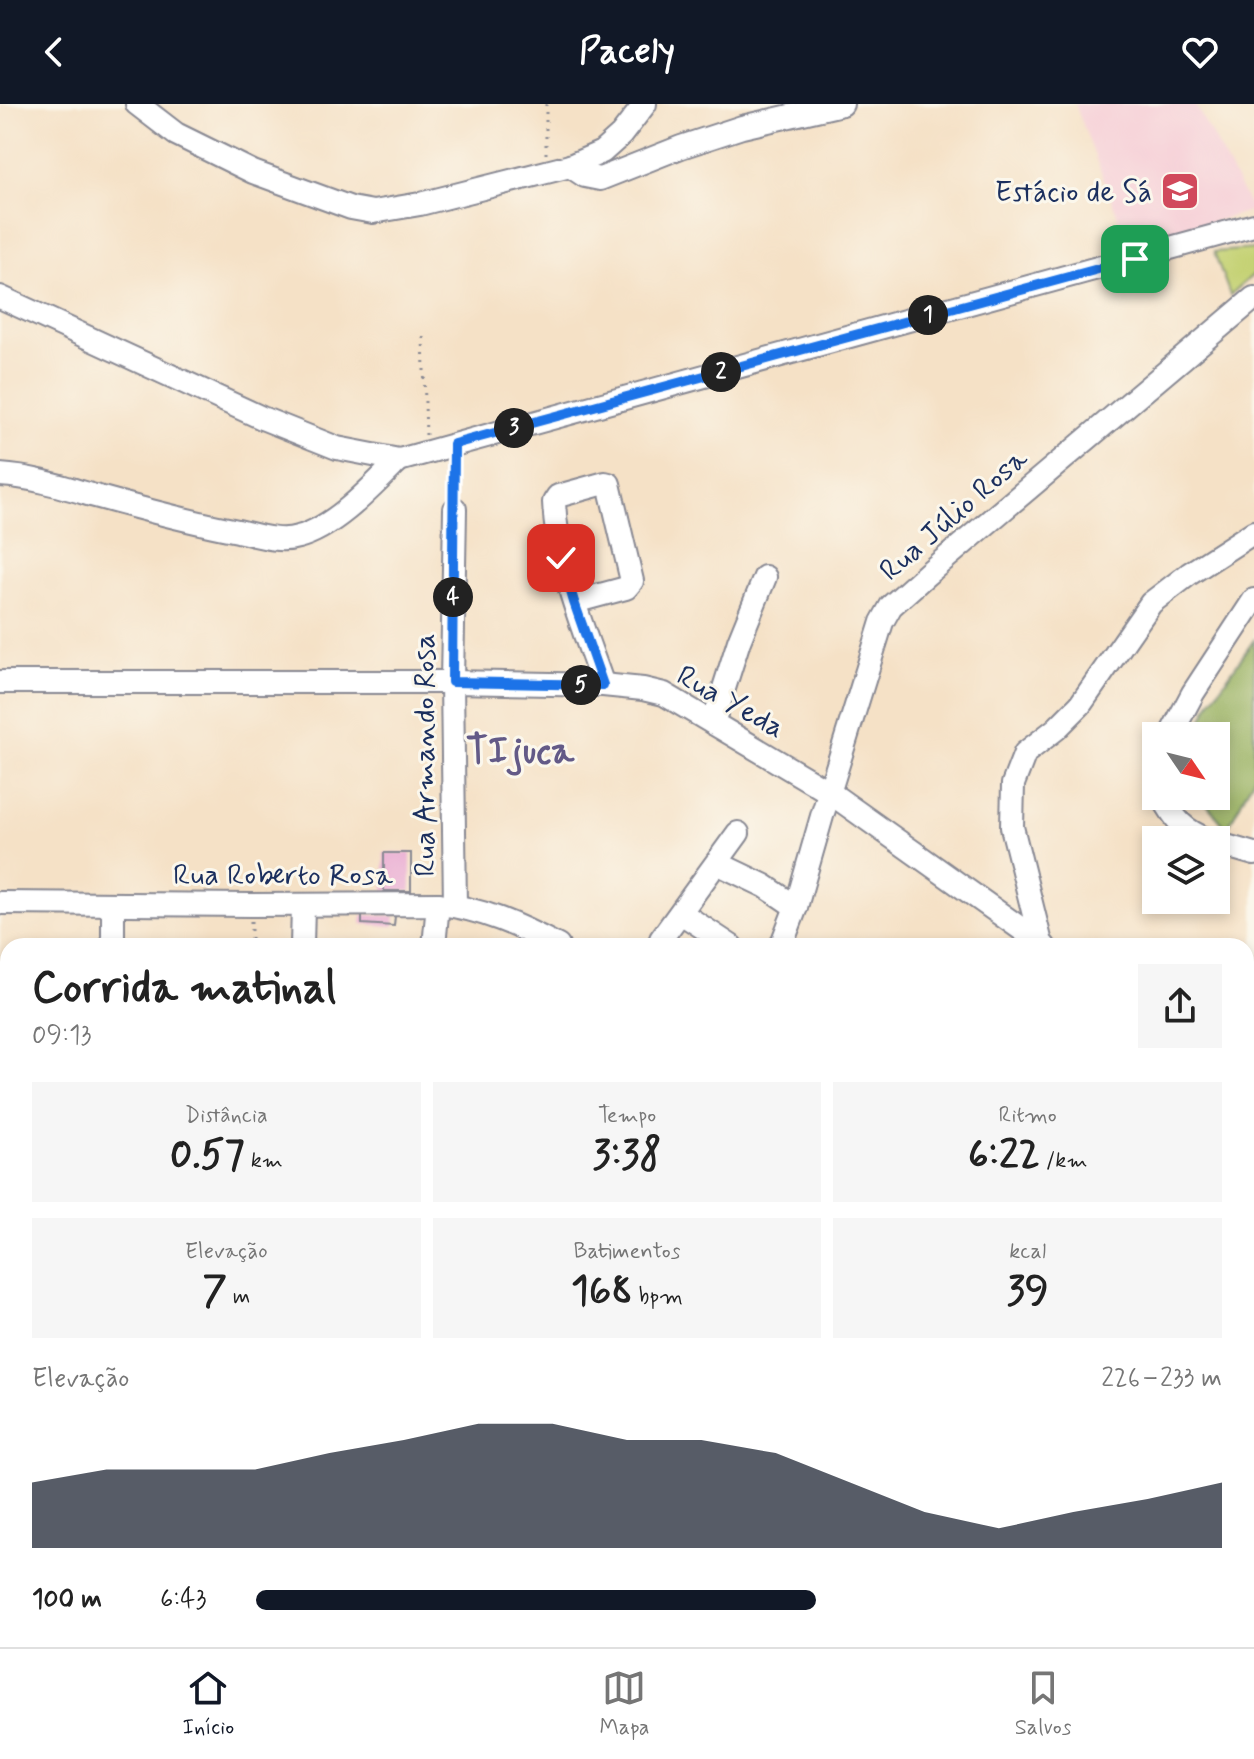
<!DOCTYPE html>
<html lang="pt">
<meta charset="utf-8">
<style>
body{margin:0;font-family:Mynerve,sans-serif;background:#f6f6f6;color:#222;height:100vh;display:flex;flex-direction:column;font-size:30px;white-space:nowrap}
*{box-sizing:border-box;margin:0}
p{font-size:26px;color:#767676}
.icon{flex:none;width:44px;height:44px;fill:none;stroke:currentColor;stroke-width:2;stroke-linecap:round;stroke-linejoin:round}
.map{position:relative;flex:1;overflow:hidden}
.side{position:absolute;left:0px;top:834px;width:1254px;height:710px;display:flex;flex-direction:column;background:#fff;border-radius:24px 24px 0 0;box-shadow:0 4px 12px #0003}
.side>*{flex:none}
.needle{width:52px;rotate:125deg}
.buttons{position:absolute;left:1142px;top:618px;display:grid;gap:16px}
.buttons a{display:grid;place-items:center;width:88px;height:88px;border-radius:0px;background:#fff;box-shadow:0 4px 12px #0003;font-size:40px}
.pin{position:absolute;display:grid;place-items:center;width:68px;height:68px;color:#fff;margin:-34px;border-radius:16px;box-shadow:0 4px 12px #0006}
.km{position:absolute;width:40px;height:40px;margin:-20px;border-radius:50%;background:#222;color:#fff;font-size:22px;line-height:40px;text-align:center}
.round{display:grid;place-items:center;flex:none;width:84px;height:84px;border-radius:0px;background:#f6f6f6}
.headline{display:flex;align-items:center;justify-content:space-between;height:136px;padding:0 32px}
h1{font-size:44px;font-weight:700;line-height:60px}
.metrics{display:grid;grid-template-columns:repeat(3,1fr);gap:12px;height:136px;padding:8px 32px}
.metrics div{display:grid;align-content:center;border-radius:0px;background:#f6f6f6;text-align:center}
.metrics b{font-size:40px;font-weight:700}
.metrics small{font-size:22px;font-weight:400}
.metrics p{font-size:22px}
.chart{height:224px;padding:16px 32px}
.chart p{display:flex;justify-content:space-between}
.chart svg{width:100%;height:144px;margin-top:8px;fill:#111827;opacity:.7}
ul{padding:0 32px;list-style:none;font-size:26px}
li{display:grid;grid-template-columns:128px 96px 1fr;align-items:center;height:60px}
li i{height:20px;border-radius:10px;background:#111827}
header{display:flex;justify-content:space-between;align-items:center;height:104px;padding:0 32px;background:#111827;color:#fff;font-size:36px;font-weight:700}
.dock{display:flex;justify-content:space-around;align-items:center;height:112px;border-top:2px solid #e0e0e0;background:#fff;font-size:22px;color:#767676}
.dock a{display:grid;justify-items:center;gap:4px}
.dock .active{color:#111827}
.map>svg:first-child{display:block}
</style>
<header><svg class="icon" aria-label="back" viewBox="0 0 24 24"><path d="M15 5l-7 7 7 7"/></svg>Pacely<svg class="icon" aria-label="heart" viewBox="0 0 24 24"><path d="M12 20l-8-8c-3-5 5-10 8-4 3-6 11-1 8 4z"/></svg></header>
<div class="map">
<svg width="1254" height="1543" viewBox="0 0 1254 1543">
<rect width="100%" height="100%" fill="#fbf7ec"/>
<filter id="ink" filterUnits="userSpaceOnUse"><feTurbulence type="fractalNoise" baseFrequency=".0125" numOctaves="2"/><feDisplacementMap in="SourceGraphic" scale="16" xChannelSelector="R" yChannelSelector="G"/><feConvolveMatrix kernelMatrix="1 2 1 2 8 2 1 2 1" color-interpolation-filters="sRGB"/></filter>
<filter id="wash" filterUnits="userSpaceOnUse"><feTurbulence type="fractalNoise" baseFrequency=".006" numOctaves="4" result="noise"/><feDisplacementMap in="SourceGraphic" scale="32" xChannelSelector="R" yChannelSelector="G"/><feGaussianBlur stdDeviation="1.8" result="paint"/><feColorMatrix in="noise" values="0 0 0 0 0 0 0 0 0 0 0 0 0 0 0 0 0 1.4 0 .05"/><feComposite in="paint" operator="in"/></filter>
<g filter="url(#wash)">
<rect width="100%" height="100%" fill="#f5e1c6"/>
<polygon fill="#f6cfd7" points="1075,0 1195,0 1252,106 1130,144"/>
<polygon fill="#c5d274" stroke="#708069" stroke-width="2" points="1254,145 1254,170 1230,191 1214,148"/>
<polygon fill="#9cb466" stroke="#5c7262" stroke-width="2" points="1254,536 1254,673 1227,725 1200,692 1216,692 1216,632 1195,632 1211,597"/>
<g id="blocks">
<g fill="#e9aad2">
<rect x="384" y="749" width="27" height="38"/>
<polygon points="362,811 395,812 394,822 362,820"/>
</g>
</g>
</g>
<g filter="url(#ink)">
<use href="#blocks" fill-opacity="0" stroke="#888892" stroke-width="2"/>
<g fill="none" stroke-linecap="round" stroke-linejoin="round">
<defs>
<g id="minor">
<polyline points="137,0 176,30 253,68 351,104 373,108 420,100 570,62 602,48 621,31 645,0"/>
<polyline points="570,62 585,72 600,75 681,43 742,23 842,0"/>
<polyline points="0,193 262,314 337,344 399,356 1254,121"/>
<path d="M0,371C33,373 64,383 95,392C142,405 190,418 238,427C256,431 279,439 298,433C334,424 373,382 399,356"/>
<polyline points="455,405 452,578 455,801"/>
<path d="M574,498L626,484L632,477L609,380L605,379L558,392L554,398C557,462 582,521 603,581"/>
<polyline points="0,578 452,578 603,581 643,585 664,590 829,688 1041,839"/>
<polyline points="713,619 739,537 765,473"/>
<polyline points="1170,632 1193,589 1254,496"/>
<path d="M1162,692C1176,717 1182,725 1208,736"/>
<polyline points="1216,739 1254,750"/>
<polyline points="717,759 765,782 796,803"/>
<path d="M0,799L251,801L438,800C481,804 520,822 558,842"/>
<polyline points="113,800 113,842"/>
<polyline points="681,809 731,842"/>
<polyline points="661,835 738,729"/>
<polyline points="302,842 303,801"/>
<polyline points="434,842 438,800"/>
<polyline points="781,842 796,803 822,712 882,518 891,502 927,470 1254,194"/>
<polyline points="1044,842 1041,839 1012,723 1013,680 1025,649 1056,625 1080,601 1151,499 1189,470 1254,428"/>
<polyline points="1246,1035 1254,1034"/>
<polyline points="0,1077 8,1077"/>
<polyline points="1246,1095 1254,1104"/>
<polyline points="1246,1294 1254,1285"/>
<polyline points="0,1346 8,1346"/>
<polyline points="1246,1369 1254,1375"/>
<polyline points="0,1494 8,1502"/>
<polyline points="44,1536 52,1543"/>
<path d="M713,1536C726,1543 738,1543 751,1536"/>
<polyline points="904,1536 914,1543"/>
<polyline points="1016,1536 1026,1543"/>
<polyline points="381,1543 388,1536"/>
<polyline points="964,1543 969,1536"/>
</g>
</defs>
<use href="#minor" stroke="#888892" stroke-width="26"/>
<g stroke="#888892" stroke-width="3" stroke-dasharray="2 6" stroke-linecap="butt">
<polyline points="546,0 546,52"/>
<polyline points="423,233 426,332"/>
<polyline points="454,360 455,389"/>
<polyline points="251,817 251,842"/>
</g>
<use href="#minor" stroke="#fff" stroke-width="22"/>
</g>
</g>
<g fill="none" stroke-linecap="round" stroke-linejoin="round" filter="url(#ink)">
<defs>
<polyline id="route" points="561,454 574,498 603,581 452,578 454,340 1135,155"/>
</defs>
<use href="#route" stroke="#fff" stroke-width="16"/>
<use href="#route" stroke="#1a73e8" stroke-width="10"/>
</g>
<defs>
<symbol id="university-square" viewBox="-11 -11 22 22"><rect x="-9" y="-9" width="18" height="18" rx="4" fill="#d1495b" stroke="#fbf7ec"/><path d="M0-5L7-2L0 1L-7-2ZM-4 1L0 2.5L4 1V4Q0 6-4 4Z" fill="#fff"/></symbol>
</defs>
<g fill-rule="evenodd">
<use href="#university-square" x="1158" y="65" width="44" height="44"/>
</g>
<g text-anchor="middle" stroke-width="6" stroke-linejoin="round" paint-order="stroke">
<g font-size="30" fill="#1b2f5e" stroke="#fbf7ec" text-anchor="end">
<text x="1152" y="97">Estácio de Sá</text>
</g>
<g font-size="30" fill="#1b2f5e" stroke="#fbf7ec">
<text transform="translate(953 410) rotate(-41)" y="10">Rua Júlio Rosa</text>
<text transform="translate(731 597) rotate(29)" y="10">Rua Yeda</text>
<text transform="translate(424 651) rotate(-90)" y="10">Rua Armando Rosa</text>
<text x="283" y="780">Rua Roberto Rosa</text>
</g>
<g font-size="38" font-weight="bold" fill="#635a87" stroke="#fbf7ec">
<text x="520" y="658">TIjuca</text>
</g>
</g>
</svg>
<div class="buttons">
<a><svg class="needle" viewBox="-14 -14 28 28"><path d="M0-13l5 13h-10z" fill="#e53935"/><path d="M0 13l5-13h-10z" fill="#767676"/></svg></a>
<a><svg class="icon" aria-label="layers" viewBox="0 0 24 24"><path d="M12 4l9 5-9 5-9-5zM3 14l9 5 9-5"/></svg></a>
</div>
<div class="pin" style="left:1135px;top:155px;background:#1e9e55"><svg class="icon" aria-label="arrive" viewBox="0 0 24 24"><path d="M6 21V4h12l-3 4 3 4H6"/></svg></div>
<div class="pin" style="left:561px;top:454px;background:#d93025"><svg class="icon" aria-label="check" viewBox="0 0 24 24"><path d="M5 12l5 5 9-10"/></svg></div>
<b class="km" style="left:928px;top:211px">1</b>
<b class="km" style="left:721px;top:268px">2</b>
<b class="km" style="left:514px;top:324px">3</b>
<b class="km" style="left:453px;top:493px">4</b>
<b class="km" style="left:581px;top:581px">5</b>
<section class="side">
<div class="headline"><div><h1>Corrida matinal</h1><p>09:13</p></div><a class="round"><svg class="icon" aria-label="share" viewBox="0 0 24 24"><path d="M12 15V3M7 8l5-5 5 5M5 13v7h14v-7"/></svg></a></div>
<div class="metrics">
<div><p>Distância</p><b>0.57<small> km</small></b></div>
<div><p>Tempo</p><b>3:38</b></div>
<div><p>Ritmo</p><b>6:22<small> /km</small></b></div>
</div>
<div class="metrics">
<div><p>Elevação</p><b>7<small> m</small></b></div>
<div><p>Batimentos</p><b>168<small> bpm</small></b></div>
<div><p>kcal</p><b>39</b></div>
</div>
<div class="chart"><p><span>Elevação</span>226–233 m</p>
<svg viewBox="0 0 160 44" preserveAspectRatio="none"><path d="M0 44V24L10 20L20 20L30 20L40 15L50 11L60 6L70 6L80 11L90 11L100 15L110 24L120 33L130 38L140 33L150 29L160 24V44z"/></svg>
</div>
<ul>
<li><b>100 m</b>6:43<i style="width:58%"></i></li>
</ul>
</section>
</div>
<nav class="dock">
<a class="active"><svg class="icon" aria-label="home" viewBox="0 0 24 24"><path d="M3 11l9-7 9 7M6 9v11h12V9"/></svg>Início</a>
<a><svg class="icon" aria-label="map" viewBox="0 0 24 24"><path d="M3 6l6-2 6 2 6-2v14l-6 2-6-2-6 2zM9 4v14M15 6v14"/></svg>Mapa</a>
<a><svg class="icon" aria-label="saved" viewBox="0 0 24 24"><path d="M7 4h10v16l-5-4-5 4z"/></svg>Salvos</a>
</nav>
